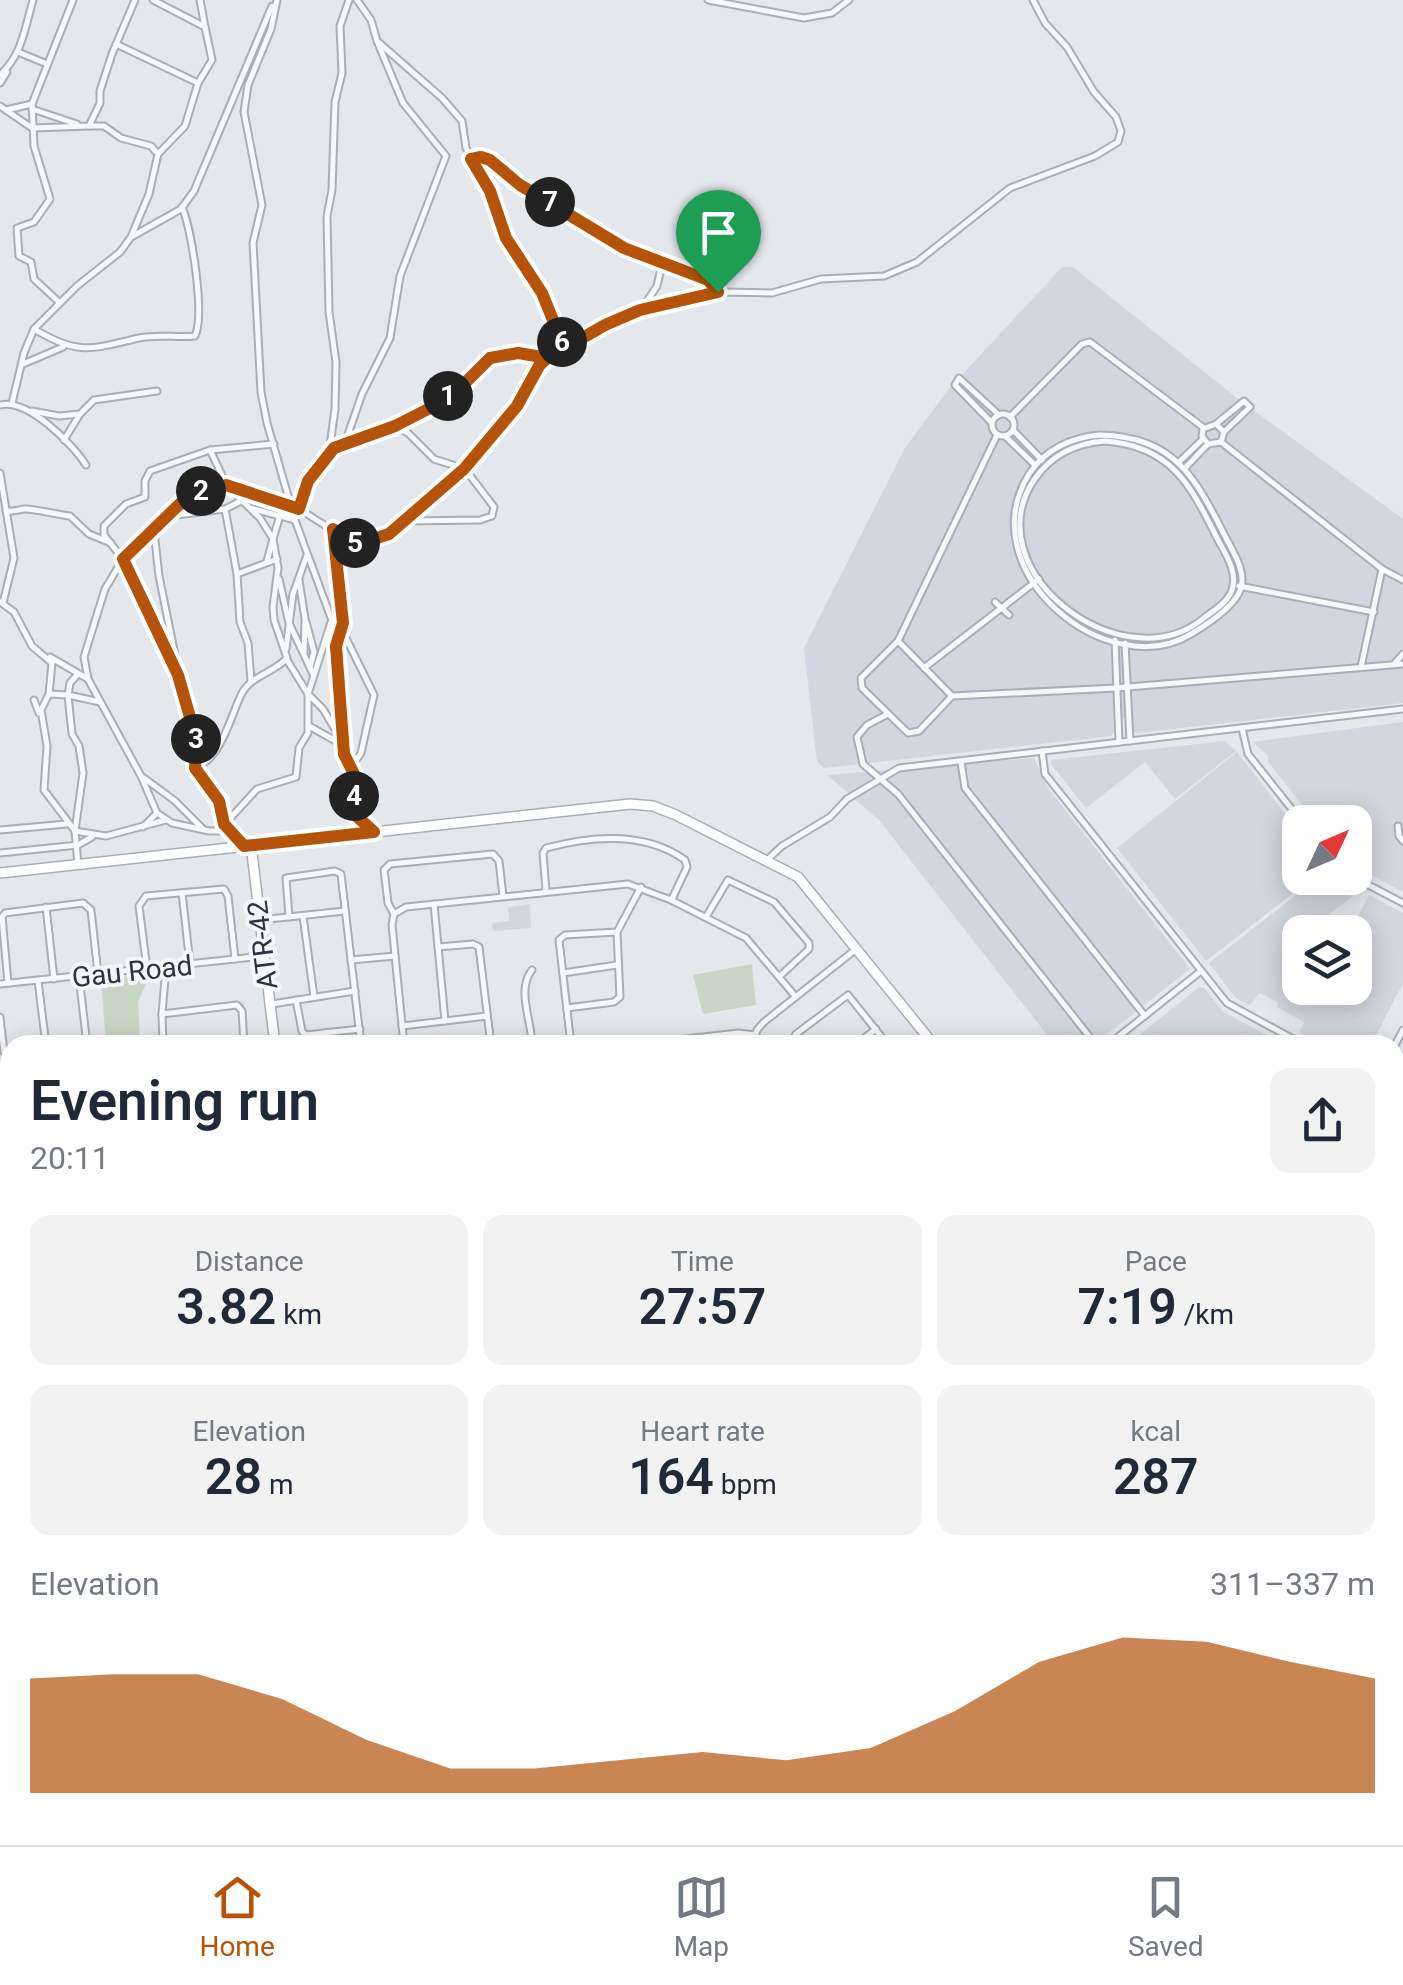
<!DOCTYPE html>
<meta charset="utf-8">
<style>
body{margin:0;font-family:Roboto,sans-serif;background:#f2f2f3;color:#1f2937;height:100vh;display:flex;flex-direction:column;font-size:38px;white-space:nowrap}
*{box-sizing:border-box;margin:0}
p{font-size:32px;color:#747a83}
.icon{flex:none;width:55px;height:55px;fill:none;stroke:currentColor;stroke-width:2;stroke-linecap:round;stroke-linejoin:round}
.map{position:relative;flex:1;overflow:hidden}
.panel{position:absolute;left:0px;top:1035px;width:1405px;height:810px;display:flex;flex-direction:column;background:#fff;border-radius:30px 30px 0 0;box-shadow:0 5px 25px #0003}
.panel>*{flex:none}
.needle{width:65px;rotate:46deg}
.controls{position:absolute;left:1282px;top:805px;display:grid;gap:20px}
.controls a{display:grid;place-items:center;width:90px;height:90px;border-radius:20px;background:#fff;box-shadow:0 5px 25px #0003;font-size:50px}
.pin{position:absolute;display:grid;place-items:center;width:85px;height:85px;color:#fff;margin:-102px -42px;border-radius:50% 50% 50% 0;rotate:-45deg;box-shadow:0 0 10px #0007}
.pin .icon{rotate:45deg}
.km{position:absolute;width:50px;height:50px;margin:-25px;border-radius:50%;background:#222;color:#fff;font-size:28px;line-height:50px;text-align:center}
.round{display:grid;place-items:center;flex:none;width:105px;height:105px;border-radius:20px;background:#f2f2f3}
.summary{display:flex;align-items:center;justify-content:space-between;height:170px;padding:0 30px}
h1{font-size:55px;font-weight:600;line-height:75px}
.metrics{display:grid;grid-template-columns:repeat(3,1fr);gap:15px;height:170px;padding:10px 30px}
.metrics div{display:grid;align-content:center;border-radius:20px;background:#f2f2f3;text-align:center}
.metrics b{font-size:50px;font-weight:600}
.metrics small{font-size:28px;font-weight:400}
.metrics p{font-size:28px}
.chart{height:280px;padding:20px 30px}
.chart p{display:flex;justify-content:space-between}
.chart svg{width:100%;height:180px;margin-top:10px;fill:#b45309;opacity:.7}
.tab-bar{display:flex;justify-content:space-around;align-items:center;height:140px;border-top:2px solid #e0e1e3;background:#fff;font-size:28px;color:#747a83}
.tab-bar a{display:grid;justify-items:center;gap:5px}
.tab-bar .current{color:#b45309}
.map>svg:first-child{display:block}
</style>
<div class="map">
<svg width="1403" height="1845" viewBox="0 0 1403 1845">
<rect width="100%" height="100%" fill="#e4e7ec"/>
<g fill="#d2d6de">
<polygon points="1062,267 1073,267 1242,402 1403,519 1403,703 1137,733 1133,731 1131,718 1113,719 1114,732 1111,736 824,768 817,762 804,648 905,448 948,390"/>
<polygon points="1403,722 1403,892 1355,866 1355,822 1316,822 1268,762 1268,755 1252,742"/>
<polygon points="1225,741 1236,751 1175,799 1145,762 1086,808 1051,764 1052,760"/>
<polygon points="1237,752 1300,833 1300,878 1313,878 1206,961 1117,848"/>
<polygon points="1034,758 1048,788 1190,969 1093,1045 1055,1045 879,820 827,775"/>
<polygon points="1318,878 1335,878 1352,897 1328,915 1319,932 1300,932 1300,988 1355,988 1355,932 1350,932 1369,895 1403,913 1403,983 1371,1045 1324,1045 1299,1032 1304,1022 1277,1007 1278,1002 1260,993 1250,1005 1236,998 1209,963"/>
<polygon points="530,904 531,928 493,931 492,923 509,921 508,907"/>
<polygon points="1199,987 1204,988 1223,1012 1286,1045 1127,1045"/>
<polygon points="1395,1204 1403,1209 1403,1280 1395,1282"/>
<polygon points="0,1618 10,1631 10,1835 20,1835 0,1844"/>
<polygon points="54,1835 153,1835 161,1845 41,1845"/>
<polygon points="666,1835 803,1835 798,1845 654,1845"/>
<polygon points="824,1835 972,1835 967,1845 819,1845"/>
<polygon points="1047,1835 1127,1835 1130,1845 1066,1845"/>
</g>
<g fill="#c9d6c5">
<polygon points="752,964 756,1005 703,1014 693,975"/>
<polygon points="150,974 138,1002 140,1045 106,1045 101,979"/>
<polygon points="10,1657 10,1706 0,1712 0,1662"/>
</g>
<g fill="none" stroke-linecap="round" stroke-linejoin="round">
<defs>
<g id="street">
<polyline points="153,0 205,27 200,0"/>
<polyline points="277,0 271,29 248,85 244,112 262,205 253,243 261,392 267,423 295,520 334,626 344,754 354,774 356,787 352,812 373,832"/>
<polyline points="357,0 371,20 377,41 442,98 462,121 466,148 490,191 503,232 537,284 564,347"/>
<polyline points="708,0 804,18 832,13 849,0"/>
<polyline points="116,44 198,83"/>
<polyline points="18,52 47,64"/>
<path d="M0,75C22,55 25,28 33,0"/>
<polyline points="0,83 7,72"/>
<polyline points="0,106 32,128 89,126 100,103 100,91 112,54 135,0"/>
<polyline points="32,109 77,124"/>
<polyline points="6,110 32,104"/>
<polyline points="89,126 104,126 121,138 151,146 158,154"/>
<polyline points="471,159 481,157 490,160 520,185 624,247 707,281 718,292"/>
<polyline points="133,236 181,209 194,191 272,6"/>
<polyline points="60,303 34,279 31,262 19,256 17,228 34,222 50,199 34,146 32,104 73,0"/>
<polyline points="641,310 657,286 662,264"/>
<path d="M34,329C79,356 91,349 139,338C156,334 177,338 195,336C205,316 192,230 182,207"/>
<polyline points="23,364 63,347"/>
<polyline points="12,403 24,353 34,329 77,286 120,252 131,237 149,194 158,154 185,126 198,83 212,60 205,27"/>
<path d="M0,405C27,398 72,443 86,465"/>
<polyline points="32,411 59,416 80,414"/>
<circle cx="1003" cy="425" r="11"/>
<polyline points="1010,417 1082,344 1090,342 1204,428"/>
<polyline points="992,423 955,385 959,378 999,415"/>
<polyline points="1216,424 1244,401 1250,407"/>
<polyline points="395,426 408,433 434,459 465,469 494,507 492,516 480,520 404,521"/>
<polyline points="1013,430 1042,460"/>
<polyline points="1224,432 1250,407"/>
<polyline points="997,435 898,641 861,678 862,688 908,733 919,731 952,696 1116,688 1403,664"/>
<path d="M1100,435C1175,437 1195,477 1226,538C1233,552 1246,571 1241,588C1235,607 1208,624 1191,634C1108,685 969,571 1029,474C1044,450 1072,437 1100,435Z"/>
<polyline points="1005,436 1035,465"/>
<polyline points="64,440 80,414 94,400 157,391"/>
<path d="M1105,441C1172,446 1191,486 1218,540C1226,555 1238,572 1232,590C1227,604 1211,612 1200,621C1120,681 974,571 1034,480C1051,455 1076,443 1105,441Z"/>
<polyline points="1221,442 1382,569 1403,580"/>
<polyline points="345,443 362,394 390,338 400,276 446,156 403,103 377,41"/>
<polyline points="210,450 227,486 299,509 353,543 374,541 395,529 465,469 517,406 544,361 605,325 640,310 691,297 723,292 772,293 821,279 884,276 917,262 1010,188 1095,156 1118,142 1121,131 1116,117 1094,92 1067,47 1045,23 1033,0"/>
<polyline points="329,453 335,409 336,362 329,312 327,216 332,190 335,102 342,73 340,26 349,0"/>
<polyline points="1179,462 1203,439"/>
<polyline points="1185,468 1208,444 1221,442 1224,432 1216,424 1203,429 1202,436 1208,444"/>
<polyline points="0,473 14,558 3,603"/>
<polyline points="250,508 295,520"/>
<polyline points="299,509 309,481 335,448 395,426 434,406 462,386 490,358 519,353 547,357"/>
<path d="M6,511C12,512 18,510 24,509C31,508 59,515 70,516L89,534L111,543"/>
<polyline points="168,516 225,509"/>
<polyline points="154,531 159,576 179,675 197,742 195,768 219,801 228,831"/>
<polyline points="333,532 343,626 337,644"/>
<polyline points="237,574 225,509 241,501"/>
<polyline points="279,579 289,623 313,674"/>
<polyline points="299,580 305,619 304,653"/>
<polyline points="1239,586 1374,612"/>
<polyline points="0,602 14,612 32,646 52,663 49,694 41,710 47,746 44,790 75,831 78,865"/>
<polyline points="995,602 1009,615"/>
<polyline points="306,622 314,652 310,667"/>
<polyline points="342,630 374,695 361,753 351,768"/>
<polyline points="1115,640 1119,742"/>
<polyline points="898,641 952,696"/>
<polyline points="1125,643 1130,741"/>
<polyline points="286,649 293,594 307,555"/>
<polyline points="50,657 88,679"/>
<polyline points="287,660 308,694 323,709 342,741"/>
<polyline points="1395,663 1403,654"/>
<polyline points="1361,667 1382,569"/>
<polyline points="924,668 1039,579"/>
<polyline points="78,674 70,683 68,695 100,702"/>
<polyline points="179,675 123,559 185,497 226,485 260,518 273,539 267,561"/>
<polyline points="251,681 248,643 240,622 237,574 277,559"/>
<polyline points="50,694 68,695 72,734 79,746 83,773 75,831 106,836 166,820"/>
<polyline points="34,700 39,713"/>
<polyline points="888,714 867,725 857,737 863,764 898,794 1096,1045"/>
<polyline points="309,726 341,744"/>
<polyline points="1242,728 1248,754 1302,822"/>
<polyline points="1042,751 1045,774 1227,1003 1304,1045"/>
<polyline points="961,762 965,788 1145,1016"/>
<path d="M195,768C222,758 230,717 242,693C252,675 274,673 287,658L274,620L273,607L278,568L273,539L283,505"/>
<polyline points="144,778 175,801 203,829"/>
<polyline points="224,825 257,789 296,777 299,748 308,733 308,694 331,622"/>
<polyline points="1398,826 1399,836 1403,841"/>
<polyline points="143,827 157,813"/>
<polyline points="0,830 67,824"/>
<polyline points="242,844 228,831 209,831 172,823 157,813 141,776 88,679 84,657 95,621 105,589 123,559 104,535 104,526 126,504 145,497 145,481 150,471 210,450 274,444"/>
<polyline points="0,853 78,845 92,837"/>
<polyline points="768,859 782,846 830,817 847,799 899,768 1403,709"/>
<polyline points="1355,878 1403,903"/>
<path d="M546,891L543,853L546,848C591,836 645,831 685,860L687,867L672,899"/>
<polyline points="182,893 190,964"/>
<polyline points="434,904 445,1021"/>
<polyline points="46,907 54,979"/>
<polyline points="394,914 388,903 384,870 390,864 493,854 499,861 503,896"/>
<polyline points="303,916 314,997"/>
<polyline points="289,917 286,878 335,871 341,874 361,1045"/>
<polyline points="706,917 728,880 774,902 809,943 809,949 780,976"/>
<polyline points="259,920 345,911"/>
<polyline points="438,947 473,944 479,947 491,1045"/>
<polyline points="351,960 395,956"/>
<polyline points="147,969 139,906 146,896 224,889 228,896 235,959"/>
<polyline points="563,973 617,965"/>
<polyline points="79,976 87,1045"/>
<polyline points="38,981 46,1045"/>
<polyline points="8,983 2,917 5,913 83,903 91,910 98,974"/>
<polyline points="0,984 263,956"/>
<polyline points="296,1000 302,1031 306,1035 360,1029"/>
<polyline points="272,1004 355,991"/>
<polyline points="567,1008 614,1002 620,997 617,932 641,887"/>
<polyline points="162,1014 237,1005 242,1011 244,1045"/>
<polyline points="0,1017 4,1052 10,1060"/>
<polyline points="402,1026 487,1016"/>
<polyline points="163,1045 162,1014 166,967"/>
<polyline points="246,1045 274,1042"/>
<polyline points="404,1045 392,925 394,914 406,907 628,884 671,900 746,938 795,996"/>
<path d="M532,1045C532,1021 516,990 532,970"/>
<polyline points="571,1045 559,940 565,935 617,932"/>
<polyline points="634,1045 738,1033 755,1035"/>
<polyline points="753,1045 757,1030 764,1022 855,950"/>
<polyline points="789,1045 796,1034 848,995 888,1045"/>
<polyline points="855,1045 876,1029"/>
<polyline points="1108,1045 1201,971"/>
<polyline points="1395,1045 1403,1030"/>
<polyline points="0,1113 10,1113"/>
<polyline points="0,1194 10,1192"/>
<polyline points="1395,1196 1403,1200"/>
<polyline points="0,1225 10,1224"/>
<polyline points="1403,1301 1397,1312 1403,1320"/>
<polyline points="0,1336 10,1416"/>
<polyline points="1395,1350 1398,1333 1403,1327"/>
<polyline points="1395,1386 1403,1386"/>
<polyline points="1395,1420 1403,1424"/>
<polyline points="0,1451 10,1444"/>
<polyline points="1395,1479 1403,1483"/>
<polyline points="0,1505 10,1497"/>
<polyline points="0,1551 10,1556"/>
<polyline points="1395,1567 1403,1552"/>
<polyline points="1395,1606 1403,1610"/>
<polyline points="1395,1662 1403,1647"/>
<polyline points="1395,1736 1403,1740"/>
<polyline points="1395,1779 1403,1783"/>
<polyline points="1395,1824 1403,1828"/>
<polyline points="281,1835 290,1845"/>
<polyline points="334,1835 342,1845"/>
<polyline points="418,1835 426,1845"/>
<polyline points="470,1835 478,1845"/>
<polyline points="1161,1835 1180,1845"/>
<polyline points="1331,1835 1350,1845"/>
<polyline points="246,1845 247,1835"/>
<polyline points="364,1845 377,1835"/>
<polyline points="518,1845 531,1835"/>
<polyline points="597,1845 610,1835"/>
<polyline points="807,1845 812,1835"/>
<polyline points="1240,1845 1245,1835"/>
<polyline points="1272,1845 1277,1835"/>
</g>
<g id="secondary">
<polyline points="251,845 275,1045"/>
<polyline points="0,873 630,804 653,806 676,815 798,877 934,1045"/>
<polyline points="611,1835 619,1845"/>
<polyline points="14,1845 31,1835"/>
</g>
<g id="primary">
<polyline points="1395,1099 1403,1084"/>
<polyline points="1006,1845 1012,1835"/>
</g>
</defs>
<use href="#street" stroke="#a9aeb7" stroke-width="9"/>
<use href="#secondary" stroke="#a9aeb7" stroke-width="12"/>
<use href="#primary" stroke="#a3abb8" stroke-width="14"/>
<use href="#street" stroke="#f7f8fa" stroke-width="5"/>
<use href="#secondary" stroke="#fff" stroke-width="9"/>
<use href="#primary" stroke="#fff" stroke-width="10"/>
</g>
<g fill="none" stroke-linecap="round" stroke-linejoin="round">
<defs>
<path id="route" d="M718,292L640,310L605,325L548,358L518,353L490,358L462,386L434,406L395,426L334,448L308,481L299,509L226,485L191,493L123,559L178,675L197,742L195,768L219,801L224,824L244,846L374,832L352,812L356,787L354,774L344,754L336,646L343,623L333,529L345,540L359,544L389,534L464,469L517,406L539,366C546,358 555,353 564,347L542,293L506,238L490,191L471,159L481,157L490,160L520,185L624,248L708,280L718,292"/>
</defs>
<use href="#route" stroke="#fff" stroke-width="20"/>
<use href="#route" stroke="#b45309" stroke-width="12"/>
</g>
<g text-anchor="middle" stroke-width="8" stroke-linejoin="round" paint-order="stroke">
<g font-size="28" fill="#2b3445" stroke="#f4f6f9">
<text transform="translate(262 945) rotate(-97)" y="10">ATR-42</text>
<text transform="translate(132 971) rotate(-6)" y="10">Gau Road</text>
</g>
</g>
</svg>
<div class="controls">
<a><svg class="needle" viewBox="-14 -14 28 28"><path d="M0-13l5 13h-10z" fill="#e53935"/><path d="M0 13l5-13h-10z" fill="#747a83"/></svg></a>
<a><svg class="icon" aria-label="layers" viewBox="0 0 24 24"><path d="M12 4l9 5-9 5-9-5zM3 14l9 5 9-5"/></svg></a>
</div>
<div class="pin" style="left:718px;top:292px;background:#1e9e55"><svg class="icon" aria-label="arrive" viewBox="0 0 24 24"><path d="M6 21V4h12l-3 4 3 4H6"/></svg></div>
<b class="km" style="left:448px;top:396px">1</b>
<b class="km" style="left:201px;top:491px">2</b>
<b class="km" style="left:196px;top:739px">3</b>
<b class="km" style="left:354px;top:796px">4</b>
<b class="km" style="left:355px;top:543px">5</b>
<b class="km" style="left:562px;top:342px">6</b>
<b class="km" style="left:550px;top:202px">7</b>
<section class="panel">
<div class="summary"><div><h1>Evening run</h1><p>20:11</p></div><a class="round"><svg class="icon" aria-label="share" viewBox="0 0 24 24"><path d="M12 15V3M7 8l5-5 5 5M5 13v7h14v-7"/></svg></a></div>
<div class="metrics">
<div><p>Distance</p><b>3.82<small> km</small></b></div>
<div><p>Time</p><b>27:57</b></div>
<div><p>Pace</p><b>7:19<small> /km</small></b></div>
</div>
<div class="metrics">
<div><p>Elevation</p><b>28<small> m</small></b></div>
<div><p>Heart rate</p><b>164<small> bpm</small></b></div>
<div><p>kcal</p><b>287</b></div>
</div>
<div class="chart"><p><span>Elevation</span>311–337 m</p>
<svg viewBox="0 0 160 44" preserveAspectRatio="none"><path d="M0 44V16L10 15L20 15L30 21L40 31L50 38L60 38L70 36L80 34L90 36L100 33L110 24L120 12L130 6L140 7L150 12L160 16V44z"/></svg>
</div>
</section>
</div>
<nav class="tab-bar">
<a class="current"><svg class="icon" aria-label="home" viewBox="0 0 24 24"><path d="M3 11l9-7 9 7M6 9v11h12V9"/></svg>Home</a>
<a><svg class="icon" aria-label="map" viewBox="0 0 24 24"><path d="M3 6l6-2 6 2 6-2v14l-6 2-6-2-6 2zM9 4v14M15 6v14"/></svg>Map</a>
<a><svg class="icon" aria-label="saved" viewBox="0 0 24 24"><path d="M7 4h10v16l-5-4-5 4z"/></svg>Saved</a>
</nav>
